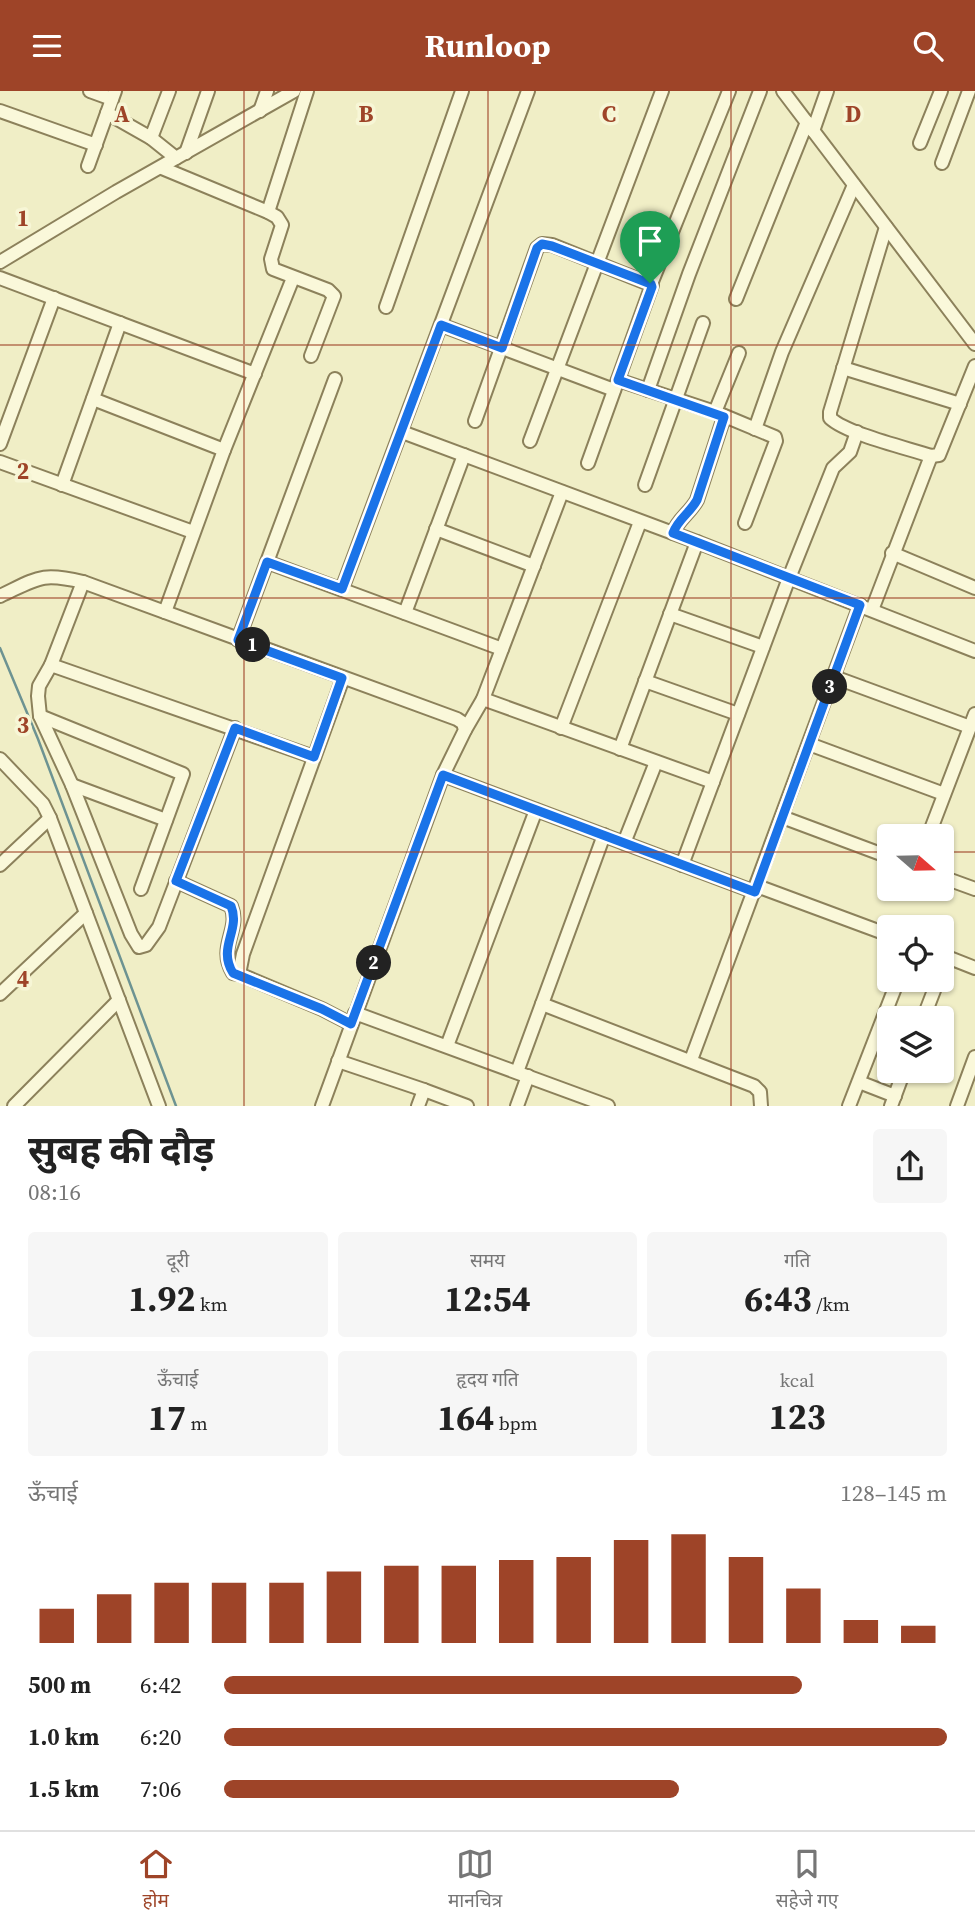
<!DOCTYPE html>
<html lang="hi">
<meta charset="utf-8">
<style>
body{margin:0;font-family:"Source Serif 4","Noto Sans Devanagari",serif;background:#f6f6f6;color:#222;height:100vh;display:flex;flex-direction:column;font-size:26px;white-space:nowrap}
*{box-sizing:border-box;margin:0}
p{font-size:23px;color:#767676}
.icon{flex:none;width:38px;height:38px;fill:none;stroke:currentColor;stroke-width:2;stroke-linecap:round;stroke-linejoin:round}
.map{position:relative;height:1015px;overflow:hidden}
.side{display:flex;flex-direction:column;background:#fff;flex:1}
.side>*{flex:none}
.needle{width:46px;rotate:110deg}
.buttons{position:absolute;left:877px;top:733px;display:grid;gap:14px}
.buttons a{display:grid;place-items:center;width:77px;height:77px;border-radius:7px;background:#fff;box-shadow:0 2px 5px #0004;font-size:35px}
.pin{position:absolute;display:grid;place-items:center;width:60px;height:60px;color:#fff;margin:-72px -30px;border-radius:50% 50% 50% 0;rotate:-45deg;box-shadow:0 0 7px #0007}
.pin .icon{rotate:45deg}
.km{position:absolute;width:35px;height:35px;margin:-18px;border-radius:50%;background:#222;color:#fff;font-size:19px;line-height:35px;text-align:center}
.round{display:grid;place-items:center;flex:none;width:74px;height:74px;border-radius:7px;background:#f6f6f6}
.head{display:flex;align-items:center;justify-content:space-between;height:119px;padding:0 28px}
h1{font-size:38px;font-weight:700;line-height:52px}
.figures{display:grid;grid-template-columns:repeat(3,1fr);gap:10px;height:119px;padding:7px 28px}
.figures div{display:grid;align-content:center;border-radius:7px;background:#f6f6f6;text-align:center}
.figures b{font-size:35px;font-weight:700}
.figures small{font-size:19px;font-weight:400}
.figures p{font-size:19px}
.chart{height:196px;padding:14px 28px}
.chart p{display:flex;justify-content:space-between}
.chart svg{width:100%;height:126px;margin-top:7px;stroke:#9e4428;stroke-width:6}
ul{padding:0 28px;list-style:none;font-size:23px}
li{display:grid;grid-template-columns:112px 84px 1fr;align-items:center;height:52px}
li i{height:18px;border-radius:9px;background:#9e4428}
header{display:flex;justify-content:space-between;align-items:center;height:91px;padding:0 28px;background:#9e4428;color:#fff;font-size:32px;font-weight:700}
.tabs{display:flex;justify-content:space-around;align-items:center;height:98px;border-top:2px solid #e0e0e0;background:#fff;font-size:19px;color:#767676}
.tabs a{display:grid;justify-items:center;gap:4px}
.tabs .active{color:#9e4428}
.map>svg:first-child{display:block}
</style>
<header><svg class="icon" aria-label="menu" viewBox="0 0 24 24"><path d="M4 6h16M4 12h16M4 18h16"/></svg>Runloop<svg class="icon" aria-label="search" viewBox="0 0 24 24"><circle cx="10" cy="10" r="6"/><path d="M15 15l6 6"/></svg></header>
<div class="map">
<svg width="975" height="1015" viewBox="0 0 975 1015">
<rect width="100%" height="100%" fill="#f0eec6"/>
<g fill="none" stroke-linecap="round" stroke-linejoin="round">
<polyline stroke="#6d9392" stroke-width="2.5" points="0,557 38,648 176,1015"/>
<defs>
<g id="minor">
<polyline points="90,0 112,8"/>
<polyline points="783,0 975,253"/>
<polyline points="0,20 96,54"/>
<polyline points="260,20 267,0"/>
<polyline points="107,22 151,47 176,67"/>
<polyline points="813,40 827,0"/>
<polyline points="151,47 169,0"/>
<polyline points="920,52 941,0"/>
<polyline points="186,62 208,0"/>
<polyline points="942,72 969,0"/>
<polyline points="88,75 115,0"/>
<polyline points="162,77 268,121 277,126 282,134 271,168 273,178 328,199 334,205 311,265"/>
<polyline points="268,121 307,0"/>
<path d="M886,136L830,321V327C847,343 907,357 931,365L939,364L975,275"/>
<polyline points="0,171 116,101 294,0"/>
<polyline points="0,187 255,283"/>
<polyline points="651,193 729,0"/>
<polyline points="736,208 807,31"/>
<polyline points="386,216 462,0"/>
<polyline points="441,234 614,299"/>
<polyline points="843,277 960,313"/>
<polyline points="618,289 715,321 775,346 776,350 745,432"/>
<polyline points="648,299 689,183 760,0"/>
<polyline points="93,308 224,359"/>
<polyline points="715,321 739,262"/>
<polyline points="475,330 537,157 542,153 552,154 652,194 588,372"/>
<polyline points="755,338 782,261 854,94"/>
<polyline points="402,341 697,451 975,560"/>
<polyline points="530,350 662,0"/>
<polyline points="0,353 54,207"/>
<polyline points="0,371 193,441"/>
<polyline points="62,394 120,232"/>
<polyline points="645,394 703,232"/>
<polyline points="436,438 534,475"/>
<path d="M673,442C678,428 690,422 697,409L724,326"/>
<polyline points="892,462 975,497"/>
<polyline points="267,471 502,558"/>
<polyline points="83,491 51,574 314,666"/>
<polyline points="342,498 528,0"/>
<path d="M0,505C38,487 41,481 83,491L457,628L463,632L465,639L443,684L322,1015"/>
<polyline points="872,519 931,365"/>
<polyline points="165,521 224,359 293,187"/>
<polyline points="405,522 464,364"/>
<polyline points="670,523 763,556"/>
<polyline points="238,549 335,288"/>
<polyline points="51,574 39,595 38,605 40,625 72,694 131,843 139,856 146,854 159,836 235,637"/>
<polyline points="834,586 970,636"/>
<polyline points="645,590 738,623"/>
<polyline points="483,608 713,691"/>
<polyline points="40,625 183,683 141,798"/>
<polyline points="561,637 640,431"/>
<polyline points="465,639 483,608 562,401"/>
<polyline points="809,653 944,703"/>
<polyline points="620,658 697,451"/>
<polyline points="0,668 43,713 50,727 159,1015"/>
<polyline points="443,684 755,801"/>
<polyline points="72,694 166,729"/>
<polyline points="782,726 889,766"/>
<polyline points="928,746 975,623"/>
<polyline points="624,752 656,671"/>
<polyline points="0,774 50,727"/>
<polyline points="682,774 789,487 833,377 850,361 857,341"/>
<polyline points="942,786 975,798"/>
<path d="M176,790L231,815C241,839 217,855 233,882L239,883L243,863L343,587"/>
<polyline points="757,795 889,844"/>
<polyline points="942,864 975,877"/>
<polyline points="942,880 947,865"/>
<polyline points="239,883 322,918 351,933"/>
<polyline points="0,903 86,822"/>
<polyline points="542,913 754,995 760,1001 761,1015"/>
<polyline points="355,922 608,1015"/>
<polyline points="923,928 938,889"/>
<polyline points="447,955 536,719"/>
<polyline points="691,969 860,514"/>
<polyline points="338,970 424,999"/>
<polyline points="517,981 604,744"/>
<polyline points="859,991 895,1005"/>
<polyline points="14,1015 119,909"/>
<polyline points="418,1015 424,999 467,1015"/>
<polyline points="517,1015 528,985"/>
<polyline points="849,1015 898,889"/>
<polyline points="891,1015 904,980"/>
<polyline points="957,1015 975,966"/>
</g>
</defs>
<use href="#minor" stroke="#8c815b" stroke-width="16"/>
<use href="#minor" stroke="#faf8da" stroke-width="12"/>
</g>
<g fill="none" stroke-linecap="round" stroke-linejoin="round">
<defs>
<path id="route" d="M542,153L552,155L651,193L652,196L618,289L724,326L697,409C690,422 678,428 673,442L860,514L755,801L443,684L351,933L322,918L233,882C217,856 241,839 231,815L176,790L235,637L314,666L342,587L238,549L267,471L342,498L441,234L502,257L537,157Z"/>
</defs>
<use href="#route" stroke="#fff" stroke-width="14"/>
<use href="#route" stroke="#1a73e8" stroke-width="9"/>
</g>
<path fill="none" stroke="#9e4428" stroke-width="2" stroke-opacity="0.55" d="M244,0V1015M488,0V1015M731,0V1015M0,254H975M0,507H975M0,761H889M942,761H975"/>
<g font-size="23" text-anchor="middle" font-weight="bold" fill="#9e4428" stroke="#f7f6d6" stroke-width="7" stroke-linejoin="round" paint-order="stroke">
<text x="122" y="31">A</text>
<text x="366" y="31">B</text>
<text x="609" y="31">C</text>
<text x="853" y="31">D</text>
<text x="23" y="135">1</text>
<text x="23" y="388">2</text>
<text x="23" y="642">3</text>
<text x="23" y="896">4</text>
</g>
</svg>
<div class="buttons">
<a><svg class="needle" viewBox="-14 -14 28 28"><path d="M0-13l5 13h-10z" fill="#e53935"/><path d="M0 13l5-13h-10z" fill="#767676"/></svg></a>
<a><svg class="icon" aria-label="locate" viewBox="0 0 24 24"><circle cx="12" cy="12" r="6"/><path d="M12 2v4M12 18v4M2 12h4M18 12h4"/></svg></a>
<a><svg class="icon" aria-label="layers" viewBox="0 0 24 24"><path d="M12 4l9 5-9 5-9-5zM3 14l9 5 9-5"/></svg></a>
</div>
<div class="pin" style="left:650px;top:192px;background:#1e9e55"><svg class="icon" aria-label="arrive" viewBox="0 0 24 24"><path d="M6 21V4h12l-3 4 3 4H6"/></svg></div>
<b class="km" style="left:253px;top:554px">1</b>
<b class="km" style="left:374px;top:872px">2</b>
<b class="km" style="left:830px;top:596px">3</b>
</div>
<section class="side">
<div class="head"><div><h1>सुबह की दौड़</h1><p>08:16</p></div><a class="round"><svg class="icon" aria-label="share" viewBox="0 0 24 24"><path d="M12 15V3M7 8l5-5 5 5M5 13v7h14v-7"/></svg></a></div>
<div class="figures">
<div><p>दूरी</p><b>1.92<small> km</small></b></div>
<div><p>समय</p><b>12:54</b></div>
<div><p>गति</p><b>6:43<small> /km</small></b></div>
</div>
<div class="figures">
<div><p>ऊँचाई</p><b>17<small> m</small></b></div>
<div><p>हृदय गति</p><b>164<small> bpm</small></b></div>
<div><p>kcal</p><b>123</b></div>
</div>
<div class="chart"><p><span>ऊँचाई</span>128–145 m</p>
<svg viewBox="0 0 160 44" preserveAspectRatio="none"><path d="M5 44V32M15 44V27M25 44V23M35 44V23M45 44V23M55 44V19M65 44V17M75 44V17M85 44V15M95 44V14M105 44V8M115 44V6M125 44V14M135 44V25M145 44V36M155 44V38"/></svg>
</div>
<ul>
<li><b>500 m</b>6:42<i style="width:80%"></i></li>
<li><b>1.0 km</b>6:20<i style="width:100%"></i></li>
<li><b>1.5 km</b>7:06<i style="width:63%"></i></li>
</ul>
</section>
<nav class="tabs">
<a class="active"><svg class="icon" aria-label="home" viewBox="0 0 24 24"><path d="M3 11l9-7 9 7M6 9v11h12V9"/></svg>होम</a>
<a><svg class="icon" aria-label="map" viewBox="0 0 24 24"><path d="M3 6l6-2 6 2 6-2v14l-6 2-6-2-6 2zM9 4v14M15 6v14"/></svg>मानचित्र</a>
<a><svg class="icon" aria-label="saved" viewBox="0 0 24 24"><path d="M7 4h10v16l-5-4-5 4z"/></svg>सहेजे गए</a>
</nav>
